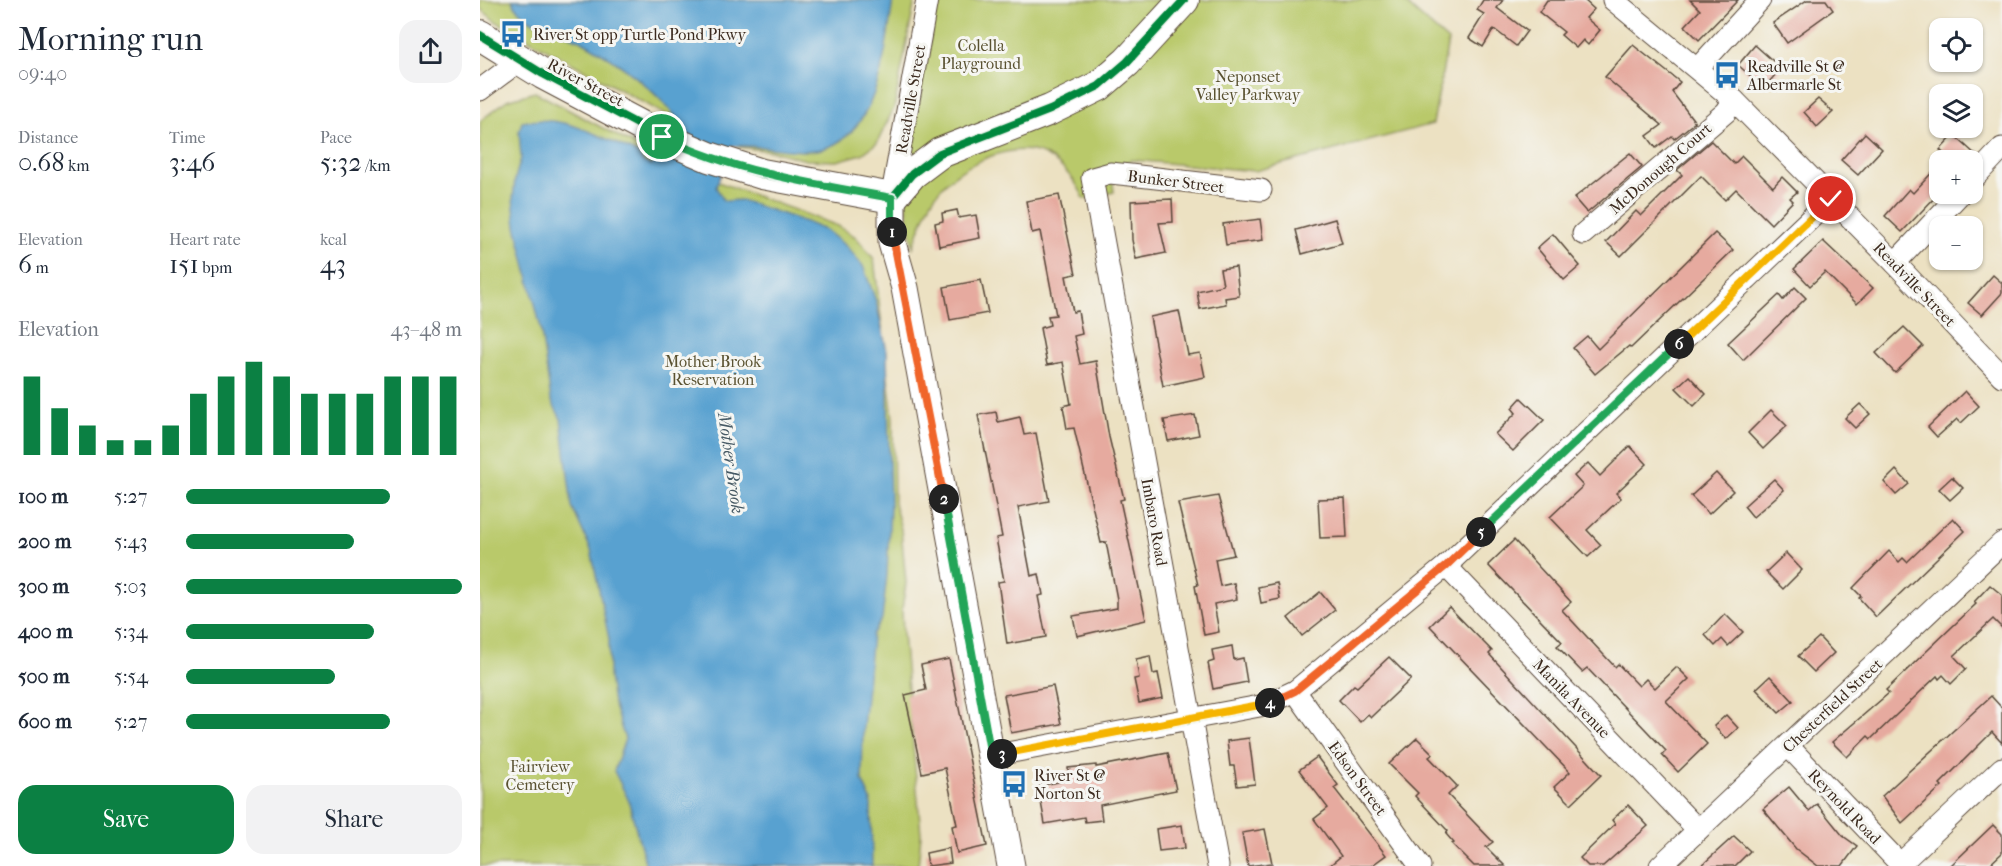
<!DOCTYPE html>
<meta charset="utf-8">
<style>
body{margin:0;font-family:"IM FELL French Canon",serif;background:#f2f2f3;color:#1f2937;height:100vh;display:flex;flex-direction:column;font-size:22px;white-space:nowrap}
*{box-sizing:border-box;margin:0}
p{font-size:20px;color:#747a83}
.icon{flex:none;width:33px;height:33px;fill:none;stroke:currentColor;stroke-width:2;stroke-linecap:round;stroke-linejoin:round}
.map{position:relative;flex:1;overflow:hidden}
.panel{display:flex;flex-direction:column;background:#fff;width:480px}
.panel>*{flex:none}
.controls{position:absolute;left:1449px;top:18px;display:grid;gap:12px}
.controls a{display:grid;place-items:center;width:54px;height:54px;border-radius:12px;background:#fff;box-shadow:0 2px 4px #0004;font-size:30px}
.pin{position:absolute;display:grid;place-items:center;width:51px;height:51px;color:#fff;margin:-26px;border:3px solid #fff;border-radius:50%;box-shadow:0 2px 6px #0007}
.km{position:absolute;width:30px;height:30px;margin:-15px;border-radius:50%;background:#222;color:#fff;font-size:16px;line-height:30px;text-align:center}
.round{display:grid;place-items:center;flex:none;width:63px;height:63px;border-radius:18px;background:#f2f2f3}
.summary{display:flex;align-items:center;justify-content:space-between;height:102px;padding:0 18px}
h1{font-size:33px;font-weight:600;line-height:45px}
.figures{display:grid;grid-template-columns:repeat(3,1fr);gap:9px;height:102px;padding:6px 18px}
.figures div{display:grid;align-content:center}
.figures b{font-size:26px;font-weight:600}
.figures small{font-size:16px;font-weight:400}
.figures p{font-size:16px}
.chart{height:168px;padding:12px 18px}
.chart p{display:flex;justify-content:space-between}
.chart svg{width:100%;height:108px;margin-top:6px;stroke:#0b8043;stroke-width:6}
.cta{display:flex;gap:12px;margin-top:auto;padding:12px 18px}
.cta a{flex:1;height:69px;border-radius:18px;background:#0b8043;color:#fff;font-size:24px;font-weight:600;line-height:69px;text-align:center}
.cta a+a{background:#f2f2f3;color:#1f2937}
ul{padding:0 18px;list-style:none;font-size:20px}
li{display:grid;grid-template-columns:96px 72px 1fr;align-items:center;height:45px}
li i{height:15px;border-radius:8px;background:#0b8043}
main{display:flex;flex:1;min-height:0}
.map>svg:first-child{display:block}
</style>
<main>
<section class="panel">
<div class="summary"><div><h1>Morning run</h1><p>09:40</p></div><a class="round"><svg class="icon" aria-label="share" viewBox="0 0 24 24"><path d="M12 15V3M7 8l5-5 5 5M5 13v7h14v-7"/></svg></a></div>
<div class="figures">
<div><p>Distance</p><b>0.68<small> km</small></b></div>
<div><p>Time</p><b>3:46</b></div>
<div><p>Pace</p><b>5:32<small> /km</small></b></div>
</div>
<div class="figures">
<div><p>Elevation</p><b>6<small> m</small></b></div>
<div><p>Heart rate</p><b>151<small> bpm</small></b></div>
<div><p>kcal</p><b>43</b></div>
</div>
<div class="chart"><p><span>Elevation</span>43–48 m</p>
<svg viewBox="0 0 160 44" preserveAspectRatio="none"><path d="M5 44V12M15 44V25M25 44V32M35 44V38M45 44V38M55 44V32M65 44V19M75 44V12M85 44V6M95 44V12M105 44V19M115 44V19M125 44V19M135 44V12M145 44V12M155 44V12"/></svg>
</div>
<ul>
<li><b>100 m</b>5:27<i style="width:74%"></i></li>
<li><b>200 m</b>5:43<i style="width:61%"></i></li>
<li><b>300 m</b>5:03<i style="width:100%"></i></li>
<li><b>400 m</b>5:34<i style="width:68%"></i></li>
<li><b>500 m</b>5:54<i style="width:54%"></i></li>
<li><b>600 m</b>5:27<i style="width:74%"></i></li>
</ul>
<div class="cta"><a>Save</a><a>Share</a></div>
</section>
<div class="map">
<svg width="1522" height="866" viewBox="0 0 1522 866">
<rect width="100%" height="100%" fill="#f6f6f2"/>
<filter id="ink" filterUnits="userSpaceOnUse"><feTurbulence type="fractalNoise" baseFrequency=".0167" numOctaves="2"/><feDisplacementMap in="SourceGraphic" scale="12" xChannelSelector="R" yChannelSelector="G"/><feConvolveMatrix kernelMatrix="1 2 1 2 8 2 1 2 1" color-interpolation-filters="sRGB"/></filter>
<filter id="wash" filterUnits="userSpaceOnUse"><feTurbulence type="fractalNoise" baseFrequency=".008" numOctaves="4" result="noise"/><feDisplacementMap in="SourceGraphic" scale="24" xChannelSelector="R" yChannelSelector="G"/><feGaussianBlur stdDeviation="1.35" result="paint"/><feColorMatrix in="noise" values="0 0 0 0 0 0 0 0 0 0 0 0 0 0 0 0 0 1.4 0 .05"/><feComposite in="paint" operator="in"/></filter>
<g filter="url(#wash)">
<rect width="100%" height="100%" fill="#ece1c2"/>
<g fill="#b9c96b" stroke="#7a7a44" stroke-width="1.5">
<polygon points="0,0 435,0 414,108 397,143 382,154 357,161 326,160 292,151 258,147 226,137 15,21 0,8"/>
<path d="M457,0H922L968,41L953,124L775,171L652,160C636,165 631,175 634,192L604,199C598,183 581,163 565,155C532,139 474,167 455,196C445,210 440,230 433,247L423,182Z"/>
<polygon points="55,92 192,165 358,226 376,237 394,259 413,419 414,503 421,529 426,583 422,609 423,634 441,834 438,866 0,866 0,121 27,100"/>
</g>
<path fill="#59a1d0" stroke="#4a6677" stroke-width="1.5" d="M32,0H413C405,54 397,151 325,151C300,151 277,144 252,146L236,187L244,201L261,200L326,222L347,231L367,247L383,266L396,301L407,351L410,506L407,575L402,619L392,635L383,727L382,780L391,800L392,866H166L148,799L134,771L145,739L133,703L129,677V639L111,550L92,507L81,419L71,400L60,325L36,226L33,199L35,179L41,158L39,131L42,122C84,114 119,136 157,153L164,162L171,165L182,158L198,120C173,87 139,62 102,41C79,29 43,27 32,0Z"/>
<g id="blocks">
<g fill="#e6aa9f">
<polygon points="1003,0 1023,0 1017,8 1047,31 1036,46 1014,29 1003,47 989,38 1004,14 997,10"/>
<polygon points="1067,0 1104,0 1114,9 1106,18 1120,30 1108,45 1103,40 1096,48 1081,35 1084,32 1059,12"/>
<polygon points="1210,0 1258,0 1219,40 1205,26 1220,10"/>
<polygon points="1327,0 1346,0 1353,10 1307,43 1293,23"/>
<polygon points="1153,45 1200,82 1192,92 1215,122 1194,139 1192,136 1176,148 1167,136 1182,125 1125,77"/>
<polygon points="1275,45 1301,68 1284,88 1258,65"/>
<polygon points="1338,99 1353,112 1337,127 1324,112"/>
<polygon points="1385,133 1402,149 1378,175 1361,160"/>
<polygon points="1474,135 1497,156 1493,160 1471,160 1460,150"/>
<polygon points="1231,141 1254,164 1262,156 1293,187 1302,177 1317,192 1310,198 1313,201 1291,224 1256,189 1245,200 1221,176 1141,256 1126,242 1156,211 1161,216 1202,175 1197,170"/>
<polygon points="1150,153 1162,167 1107,213 1094,198"/>
<polygon points="1460,164 1460,192 1422,232 1405,216 1429,189 1433,193"/>
<polygon points="579,195 596,274 586,276 593,312 598,311 602,334 594,336 600,364 616,361 629,437 644,499 640,500 666,620 597,636 593,616 637,608 637,599 626,542 621,543 594,428 587,429 583,406 591,404 583,362 567,365 560,328 570,325 568,316 576,315 560,231 552,233 546,201"/>
<polygon points="692,199 693,222 679,223 686,253 656,259 652,240 651,201"/>
<polygon points="477,210 479,218 496,215 500,238 459,246 455,223 463,221 462,213"/>
<polygon points="780,219 783,240 746,245 743,224"/>
<polygon points="855,219 862,243 822,254 816,230"/>
<polygon points="1235,233 1253,250 1151,348 1149,346 1115,374 1093,348 1107,336 1118,349"/>
<polygon points="1073,234 1100,266 1084,280 1057,248"/>
<polygon points="1343,241 1393,288 1377,304 1345,272 1330,286 1314,269"/>
<polygon points="756,267 759,296 745,298 746,304 720,309 717,291 743,285 740,269"/>
<polygon points="1513,275 1522,283 1522,293 1502,315 1488,303"/>
<polygon points="501,280 508,313 470,320 464,287"/>
<polygon points="1315,287 1326,298 1263,360 1248,343 1299,295 1303,300"/>
<polygon points="699,311 708,355 720,353 725,377 683,386 670,317"/>
<polygon points="1424,327 1443,346 1415,373 1396,353"/>
<polygon points="1209,376 1226,394 1214,406 1196,388"/>
<polygon points="1485,391 1499,406 1481,423 1477,419 1457,437 1448,427"/>
<polygon points="1041,398 1064,420 1033,451 1015,434 1036,413 1032,408"/>
<polygon points="1380,404 1390,414 1375,428 1365,418"/>
<polygon points="1291,410 1307,426 1283,449 1268,433"/>
<polygon points="516,412 518,422 540,417 544,435 556,433 569,501 538,507 551,576 559,574 563,595 558,596 566,637 527,644 518,582 524,581 516,538 522,537 498,415"/>
<polygon points="715,415 719,435 688,441 684,420"/>
<polygon points="1150,446 1167,464 1136,493 1141,498 1107,530 1121,545 1108,557 1070,517 1103,486 1094,476 1108,463 1120,476"/>
<polygon points="1416,470 1429,484 1416,495 1404,482"/>
<polygon points="1236,473 1253,491 1229,514 1211,496"/>
<polygon points="1472,477 1483,488 1470,500 1459,489"/>
<polygon points="1294,479 1304,490 1273,517 1264,506"/>
<polygon points="738,496 754,555 735,559 740,586 754,583 757,599 734,604 739,632 724,635 715,586 718,585 698,503"/>
<polygon points="865,498 867,537 840,538 838,499"/>
<polygon points="1473,518 1485,531 1396,617 1379,598 1381,596 1373,588 1409,551 1419,562 1423,558 1427,562"/>
<polygon points="1034,540 1091,602 1082,610 1135,667 1138,664 1159,686 1166,679 1175,688 1197,667 1209,679 1186,701 1227,744 1198,772 1182,755 1186,751 1107,668 1102,672 1077,646 1082,642 1008,565"/>
<polygon points="1306,553 1322,570 1303,589 1286,572"/>
<polygon points="797,583 800,599 781,603 778,587"/>
<polygon points="1510,585 1522,595 1522,628 1513,619 1474,656 1486,669 1471,684 1463,675 1459,679 1457,676 1391,739 1388,736 1367,757 1352,742 1409,693 1406,690 1496,604 1494,602"/>
<polygon points="840,592 855,610 822,636 808,618"/>
<polygon points="969,607 1012,651 1009,654 1121,775 1091,804 1074,787 1090,772 950,626"/>
<polygon points="1245,614 1263,632 1248,646 1242,639 1235,646 1225,635"/>
<polygon points="1339,637 1354,653 1334,672 1318,656"/>
<polygon points="752,646 754,660 763,658 767,682 733,689 728,663 734,661 732,650"/>
<polygon points="670,656 673,674 678,673 683,698 659,703 654,679 659,678 656,659"/>
<polygon points="909,657 931,679 891,717 888,714 880,722 859,700 874,685 877,687"/>
<polygon points="469,659 507,846 477,853 472,826 477,825 465,768 442,773 425,695 446,690 441,665"/>
<polygon points="1290,676 1313,701 1299,713 1276,689"/>
<polygon points="573,686 581,724 531,733 524,695"/>
<polygon points="1511,696 1522,708 1522,743 1512,732 1460,784 1462,786 1422,823 1402,796"/>
<polygon points="1246,715 1258,728 1246,739 1234,726"/>
<polygon points="769,738 775,784 757,786 754,766 750,766 747,741"/>
<polygon points="937,738 953,754 949,757 977,786 968,795 1013,842 1006,847 1025,866 994,866 972,844 974,843 966,834 968,831 935,796 938,793 909,764"/>
<polygon points="688,753 696,790 620,805 622,820 605,822 604,817 565,824 558,786 589,780 588,768 616,765 616,767"/>
<polygon points="837,757 858,785 854,788 906,855 891,866 849,866 861,856 834,819 848,808 819,770"/>
<polygon points="1309,787 1329,811 1337,804 1363,836 1377,846 1362,866 1338,866 1316,849 1283,809"/>
<polygon points="1148,805 1168,826 1123,866 1108,866 1100,858 1135,824 1132,820"/>
<polygon points="702,825 705,848 679,851 676,829"/>
<polygon points="1513,825 1522,834 1522,853 1508,866 1470,866"/>
<polygon points="785,829 792,863 768,866 762,833"/>
<polygon points="1254,836 1270,851 1255,866 1221,866"/>
<polygon points="469,848 471,863 448,866 446,853"/>
</g>
</g>
</g>
<g filter="url(#ink)">
<use href="#blocks" fill-opacity="0" stroke="#564537" stroke-width="1.5"/>
<g fill="none" stroke-linecap="round" stroke-linejoin="round">
<defs>
<g id="minor">
<polyline points="1133,0 1254,100 1415,263 1522,376"/>
<polyline points="1218,68 1280,0"/>
<polyline points="0,90 39,61"/>
<polyline points="1492,180 1522,148"/>
<polyline points="412,194 447,0"/>
<polyline points="1103,234 1246,112 1254,100"/>
<polyline points="1415,263 1480,194"/>
<polyline points="966,566 1218,830"/>
<polyline points="815,691 940,866"/>
<polyline points="1308,746 1422,866"/>
<polyline points="511,756 785,705 815,691 966,566 1351,199"/>
<polyline points="1420,864 1522,768"/>
<polyline points="738,866 612,178 630,173 650,175 781,190"/>
<polyline points="1180,866 1522,543"/>
</g>
<polyline id="tertiary" points="412,198 412,243 425,288 531,866"/>
<polyline id="secondary" points="0,35 63,74 182,137 229,157 282,174 412,198 432,174 460,153 570,110 619,86 647,62 704,0"/>
</defs>
<use href="#minor" stroke="#564537" stroke-width="23"/>
<use href="#tertiary" stroke="#564537" stroke-width="29"/>
<use href="#secondary" stroke="#564537" stroke-width="32"/>
<use href="#minor" stroke="#fff" stroke-width="21"/>
<use href="#tertiary" stroke="#fff" stroke-width="27"/>
<use href="#secondary" stroke="#fff" stroke-width="30"/>
<defs>
<g id="cycleway">
<polyline points="0,35 63,74 182,137 229,157 282,174 412,198 432,174 460,153 570,110 619,86 647,62 704,0"/>
<polyline points="511,756 785,705 815,691 966,566 1351,199"/>
</g>
</defs>
<use href="#cycleway" stroke="#f6f6f2" stroke-width="11"/>
<use href="#cycleway" stroke="#00873e" stroke-width="8"/>
</g>
</g>
<g fill="none" stroke-linecap="round" stroke-linejoin="round" filter="url(#ink)">
<defs>
<path id="split-1" d="M182,137C255,172 332,184 412,198V232"/>
<polyline id="split-2" points="412,232 464,499"/>
<polyline id="split-3" points="464,499 511,756 522,754"/>
<polyline id="split-4" points="522,754 790,703"/>
<polyline id="split-5" points="790,703 815,691 966,566 1001,532"/>
<polyline id="split-6" points="1001,532 1199,344"/>
<polyline id="split-7" points="1199,344 1351,199"/>
</defs>
<use href="#split-1" stroke="#fff" stroke-width="12"/>
<use href="#split-2" stroke="#fff" stroke-width="12"/>
<use href="#split-3" stroke="#fff" stroke-width="12"/>
<use href="#split-4" stroke="#fff" stroke-width="12"/>
<use href="#split-5" stroke="#fff" stroke-width="12"/>
<use href="#split-6" stroke="#fff" stroke-width="12"/>
<use href="#split-7" stroke="#fff" stroke-width="12"/>
<use href="#split-1" stroke="#22a559" stroke-width="8"/>
<use href="#split-2" stroke="#f0652b" stroke-width="8"/>
<use href="#split-3" stroke="#22a559" stroke-width="8"/>
<use href="#split-4" stroke="#f5b400" stroke-width="8"/>
<use href="#split-5" stroke="#f0652b" stroke-width="8"/>
<use href="#split-6" stroke="#22a559" stroke-width="8"/>
<use href="#split-7" stroke="#f5b400" stroke-width="8"/>
</g>
<defs>
<symbol id="bus-bare" viewBox="-9 -9 18 18"><path d="M-5-6H5V4H4V6H2V4H-2V6H-4V4H-5ZM-3.5-4V0h7V-4ZM-3.5 1.2v1.5H-2V1.2ZM2 1.2v1.5H3.5V1.2Z" fill="#1f6fb2" stroke="#f6f6f2" stroke-width="2.5" paint-order="stroke"/></symbol>
</defs>
<g fill-rule="evenodd">
<use href="#bus-bare" x="14" y="15" width="38" height="38"/>
<use href="#bus-bare" x="1228" y="56" width="38" height="38"/>
<use href="#bus-bare" x="515" y="765" width="38" height="38"/>
</g>
<g text-anchor="middle" stroke-width="6" stroke-linejoin="round" paint-order="stroke">
<g font-size="16" fill="#3b2a1e" stroke="#f6f6f2" text-anchor="start">
<text x="53" y="40">River St opp Turtle Pond Pkwy</text>
<text x="1267" y="72">Readville St @<tspan x="1267" dy="18">Albermarle St</tspan></text>
<text x="554" y="781">River St @<tspan x="554" dy="18">Norton St</tspan></text>
</g>
<g font-size="16" fill="#5a5231" stroke="#f6f6f2">
<text x="501" y="51">Colella<tspan x="501" dy="18">Playground</tspan></text>
<text x="768" y="82">Neponset<tspan x="768" dy="18">Valley Parkway</tspan></text>
<text x="233" y="367">Mother Brook<tspan x="233" dy="18">Reservation</tspan></text>
<text x="60" y="772">Fairview<tspan x="60" dy="18">Cemetery</tspan></text>
</g>
<g font-size="16" fill="#3b2a1e" stroke="#f6f6f2">
<text transform="translate(106 82) rotate(28)" y="6">River Street</text>
<text transform="translate(430 99) rotate(-80)" y="6">Readville Street</text>
<text transform="translate(1180 168) rotate(-41)" y="6">McDonough Court</text>
<text transform="translate(696 181) rotate(7)" y="6">Bunker Street</text>
<text transform="translate(1435 284) rotate(46)" y="6">Readville Street</text>
<text transform="translate(675 522) rotate(80)" y="6">Imbaro Road</text>
<text transform="translate(1092 698) rotate(46)" y="6">Manila Avenue</text>
<text transform="translate(1352 705) rotate(-43)" y="6">Chesterfield Street</text>
<text transform="translate(878 778) rotate(54)" y="6">Edson Street</text>
<text transform="translate(1365 806) rotate(46)" y="6">Reynold Road</text>
</g>
<g font-size="18" font-style="italic" fill="#475a65" stroke="#f6f6f2">
<text transform="translate(251 463) rotate(82)" y="6">Mother Brook</text>
</g>
</g>
</svg>
<div class="controls">
<a><svg class="icon" aria-label="locate" viewBox="0 0 24 24"><circle cx="12" cy="12" r="6"/><path d="M12 2v4M12 18v4M2 12h4M18 12h4"/></svg></a>
<a><svg class="icon" aria-label="layers" viewBox="0 0 24 24"><path d="M12 4l9 5-9 5-9-5zM3 14l9 5 9-5"/></svg></a>
<a>+</a>
<a>−</a>
</div>
<div class="pin" style="left:182px;top:137px;background:#1e9e55"><svg class="icon" aria-label="arrive" viewBox="0 0 24 24"><path d="M6 21V4h12l-3 4 3 4H6"/></svg></div>
<div class="pin" style="left:1351px;top:199px;background:#d93025"><svg class="icon" aria-label="check" viewBox="0 0 24 24"><path d="M5 12l5 5 9-10"/></svg></div>
<b class="km" style="left:412px;top:232px">1</b>
<b class="km" style="left:464px;top:499px">2</b>
<b class="km" style="left:522px;top:754px">3</b>
<b class="km" style="left:790px;top:703px">4</b>
<b class="km" style="left:1001px;top:532px">5</b>
<b class="km" style="left:1199px;top:344px">6</b>
</div>
</main>
